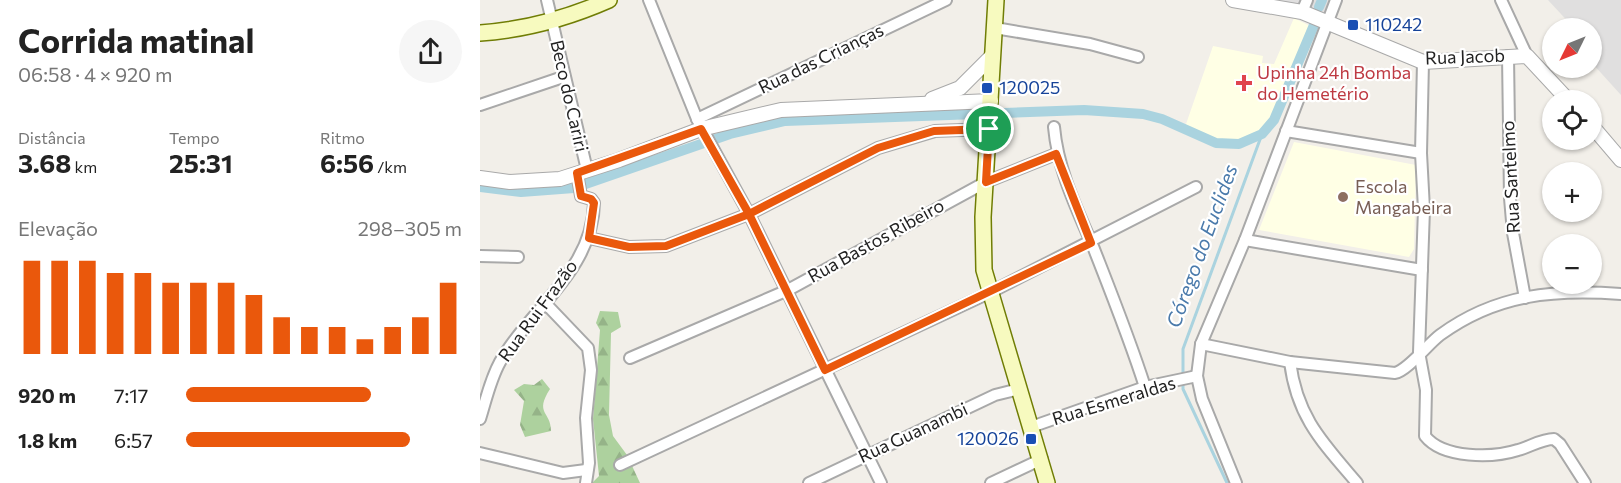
<!DOCTYPE html>
<html lang="pt">
<meta charset="utf-8">
<style>
body{margin:0;font-family:Commissioner,sans-serif;background:#f6f6f6;color:#222;height:100vh;display:flex;flex-direction:column;font-size:22px;white-space:nowrap}
*{box-sizing:border-box;margin:0}
p{font-size:20px;color:#767676}
.icon{flex:none;width:33px;height:33px;fill:none;stroke:currentColor;stroke-width:2;stroke-linecap:round;stroke-linejoin:round}
.map{position:relative;flex:1;overflow:hidden}
.sheet{display:flex;flex-direction:column;background:#fff;width:480px}
.sheet>*{flex:none}
.needle{width:39px;rotate:227deg}
.controls{position:absolute;left:1062px;top:18px;display:grid;gap:12px}
.controls a{display:grid;place-items:center;width:60px;height:60px;border-radius:50%;background:#fff;box-shadow:0 2px 4px #0004;font-size:30px}
.pin{position:absolute;display:grid;place-items:center;width:51px;height:51px;color:#fff;margin:-26px;border:3px solid #fff;border-radius:50%;box-shadow:0 2px 6px #0007}
.round{display:grid;place-items:center;flex:none;width:63px;height:63px;border-radius:32px;background:#f6f6f6}
.summary{display:flex;align-items:center;justify-content:space-between;height:102px;padding:0 18px}
h1{font-size:33px;font-weight:700;line-height:45px}
.figures{display:grid;grid-template-columns:repeat(3,1fr);gap:9px;height:102px;padding:6px 18px}
.figures div{display:grid;align-content:center}
.figures b{font-size:26px;font-weight:700}
.figures small{font-size:16px;font-weight:400}
.figures p{font-size:16px}
.chart{height:168px;padding:12px 18px}
.chart p{display:flex;justify-content:space-between}
.chart svg{width:100%;height:108px;margin-top:6px;stroke:#ea580c;stroke-width:6}
ul{padding:0 18px;list-style:none;font-size:20px}
li{display:grid;grid-template-columns:96px 72px 1fr;align-items:center;height:45px}
li i{height:15px;border-radius:8px;background:#ea580c}
main{display:flex;flex:1;min-height:0}
.map>svg:first-child{display:block}
</style>
<main>
<section class="sheet">
<div class="summary"><div><h1>Corrida matinal</h1><p>06:58 · 4 × 920 m</p></div><a class="round"><svg class="icon" aria-label="share" viewBox="0 0 24 24"><path d="M12 15V3M7 8l5-5 5 5M5 13v7h14v-7"/></svg></a></div>
<div class="figures">
<div><p>Distância</p><b>3.68<small> km</small></b></div>
<div><p>Tempo</p><b>25:31</b></div>
<div><p>Ritmo</p><b>6:56<small> /km</small></b></div>
</div>
<div class="chart"><p><span>Elevação</span>298–305 m</p>
<svg viewBox="0 0 160 44" preserveAspectRatio="none"><path d="M5 44V6M15 44V6M25 44V6M35 44V11M45 44V11M55 44V15M65 44V15M75 44V15M85 44V20M95 44V29M105 44V33M115 44V33M125 44V38M135 44V33M145 44V29M155 44V15"/></svg>
</div>
<ul>
<li><b>920 m</b>7:17<i style="width:67%"></i></li>
<li><b>1.8 km</b>6:57<i style="width:81%"></i></li>
</ul>
</section>
<div class="map">
<svg width="1141" height="483" viewBox="0 0 1141 483">
<defs>
<pattern id="forest-firs" width="22" height="20" patternUnits="userSpaceOnUse" patternTransform="scale(1.5)"><rect width="22" height="20" fill="#add19e"/><path d="M5 1l3.5 6h-7zM16 11l3.5 6h-7z" fill="#95b388"/></pattern>
</defs>
<rect width="100%" height="100%" fill="#f2efe9"/>
<g fill="#e0dfdf">
<polygon points="799,0 849,0 844,14"/>
<polygon points="1068,0 1141,0 1141,95 1112,63 1112,28 1094,28"/>
</g>
<g fill="#ffffe5">
<polygon points="814,18 830,26 801,101 793,118 779,134 758,142 745,142 705,127 733,46 783,56 782,63 794,64"/>
<polygon points="814,142 936,165 934,249 929,257 779,230"/>
</g>
<g fill="url(#forest-firs)">
<polygon points="120,311 138,312 141,327 131,333 129,415 133,436 147,455 160,483 112,483 119,476 113,419 120,330 116,323"/>
<path d="M62,379L70,389C54,414 71,411 71,431L45,437L40,425L44,401L34,390L44,384L54,385Z"/>
</g>
<g fill="none" stroke-linecap="round" stroke-linejoin="round">
<polyline stroke="#aad3df" stroke-width="3" points="747,483 703,389 703,349 782,134"/>
<g stroke="#aad3df" stroke-width="10">
<polyline points="839,7 842,0"/>
<polyline points="0,187 41,192 94,188 250,134 305,121 604,110 663,114 682,119 736,143 759,144 782,134 794,120 834,25"/>
</g>
<defs>
<g id="minor">
<polyline points="67,0 107,170"/>
<polyline points="169,0 217,119 269,214 401,483"/>
<polyline points="1021,0 1047,56"/>
<polyline points="822,12 827,0"/>
<polyline points="515,28 610,44 658,57"/>
<polyline points="1028,56 1030,198 1033,233 1045,298"/>
<path d="M943,62L941,153L944,209L939,352L946,390L945,436C963,459 1013,458 1038,450C1050,447 1061,439 1074,439L1080,444L1105,483"/>
<polyline points="0,105 83,77"/>
<polyline points="217,119 466,0"/>
<path d="M574,127C578,171 597,209 614,249C632,295 650,340 665,387"/>
<polyline points="806,131 941,153"/>
<polyline points="109,238 149,247 186,246 269,214 398,148 455,131 509,129"/>
<polyline points="765,240 942,270"/>
<polyline points="0,256 38,257"/>
<polyline points="66,304 108,348 111,370 106,418 109,463 106,483"/>
<path d="M721,344L810,362L915,373C928,370 948,344 960,335C1016,294 1074,289 1141,294"/>
<polyline points="150,358 308,290 506,182 576,154"/>
<path d="M810,362C817,417 842,442 877,483"/>
<path d="M0,419C6,400 10,380 20,362C50,309 113,270 114,203L111,199L101,196L97,173"/>
<polyline points="551,427 665,387 717,376"/>
<polyline points="0,453 83,473 106,470"/>
<polyline points="140,465 509,293 716,187"/>
<polyline points="329,483 515,395 539,389"/>
<polyline points="511,483 562,459"/>
<polyline points="756,483 722,399 717,376 721,344 765,240 856,0"/>
</g>
<g id="tertiary">
<polyline points="753,0 822,12 943,62 1047,56 1088,100"/>
<polyline points="452,99 480,88 512,56"/>
<polyline points="1112,126 1141,160"/>
<polyline points="0,178 30,182 80,179 139,160 221,129 301,110 511,101"/>
</g>
<g id="secondary">
<polyline points="516,0 503,217 504,270 567,483"/>
<path d="M0,33C45,30 88,18 129,0"/>
</g>
</defs>
<use href="#minor" stroke="#a9a9a9" stroke-width="14"/>
<use href="#tertiary" stroke="#a9a9a9" stroke-width="16"/>
<use href="#secondary" stroke="#707d05" stroke-width="18"/>
<use href="#minor" stroke="#fff" stroke-width="10"/>
<use href="#tertiary" stroke="#fff" stroke-width="14"/>
<use href="#secondary" stroke="#f7fabf" stroke-width="15"/>
</g>
<g fill="none" stroke-linecap="round" stroke-linejoin="round">
<defs>
<polyline id="route" points="509,129 454,131 398,148 269,214 186,246 149,247 109,238 114,203 111,199 101,196 97,173 221,129 269,214 345,370 611,243 576,154 506,182 509,129"/>
</defs>
<use href="#route" stroke="#fff" stroke-width="12"/>
<use href="#route" stroke="#ea580c" stroke-width="8"/>
</g>
<g fill="#1a4fb4" stroke="#fff" stroke-width="2">
<rect x="867" y="19" width="12" height="12" rx="3"/>
<rect x="501" y="82" width="12" height="12" rx="3"/>
<rect x="545" y="433" width="12" height="12" rx="3"/>
</g>
<path fill="#e0444e" stroke="#fff" stroke-width="2" d="M761 74h6v6h6v6h-6v6h-6v-6h-6v-6h6z"/>
<circle fill="#8d6e63" stroke="#fff" stroke-width="2" cx="863" cy="197" r="6"/>
<g text-anchor="middle" stroke-width="4.5" stroke-linejoin="round" paint-order="stroke">
<g font-size="18" fill="#164399" stroke="#fff" text-anchor="start">
<text x="885" y="31">110242</text>
<text x="519" y="94">120025</text>
<text x="539" y="445" text-anchor="end">120026</text>
</g>
<g font-size="18" fill="#222" stroke="#fff">
<text transform="translate(985 57) rotate(-2)" y="6">Rua Jacob</text>
<text transform="translate(341 59) rotate(-26)" y="6">Rua das Crianças</text>
<text transform="translate(89 96) rotate(77)" y="6">Beco do Cariri</text>
<text transform="translate(1031 177) rotate(-93)" y="6">Rua Santelmo</text>
<text transform="translate(396 241) rotate(-29)" y="6">Rua Bastos Ribeiro</text>
<text transform="translate(58 311) rotate(-54)" y="6">Rua Rui Frazão</text>
<text transform="translate(634 401) rotate(-17)" y="6">Rua Esmeraldas</text>
<text transform="translate(433 433) rotate(-25)" y="6">Rua Guanambi</text>
</g>
<g font-size="18" fill="#be3a42" stroke="#fff" text-anchor="start">
<text x="777" y="79">Upinha 24h Bomba<tspan x="777" dy="21">do Hemetério</tspan></text>
</g>
<g font-size="18" fill="#785e54" stroke="#fff" text-anchor="start">
<text x="875" y="193">Escola<tspan x="875" dy="21">Mangabeira</tspan></text>
</g>
<g font-size="20" font-style="italic" fill="#4a7aab" stroke="#fff">
<text transform="translate(722 246) rotate(-70)" y="7">Córego do Euclides</text>
</g>
</g>
</svg>
<div class="controls">
<a><svg class="needle" viewBox="-14 -14 28 28"><path d="M0-13l5 13h-10z" fill="#e53935"/><path d="M0 13l5-13h-10z" fill="#767676"/></svg></a>
<a><svg class="icon" aria-label="locate" viewBox="0 0 24 24"><circle cx="12" cy="12" r="6"/><path d="M12 2v4M12 18v4M2 12h4M18 12h4"/></svg></a>
<a>+</a>
<a>−</a>
</div>
<div class="pin" style="left:509px;top:129px;background:#1e9e55"><svg class="icon" aria-label="arrive" viewBox="0 0 24 24"><path d="M6 21V4h12l-3 4 3 4H6"/></svg></div>
</div>
</main>
